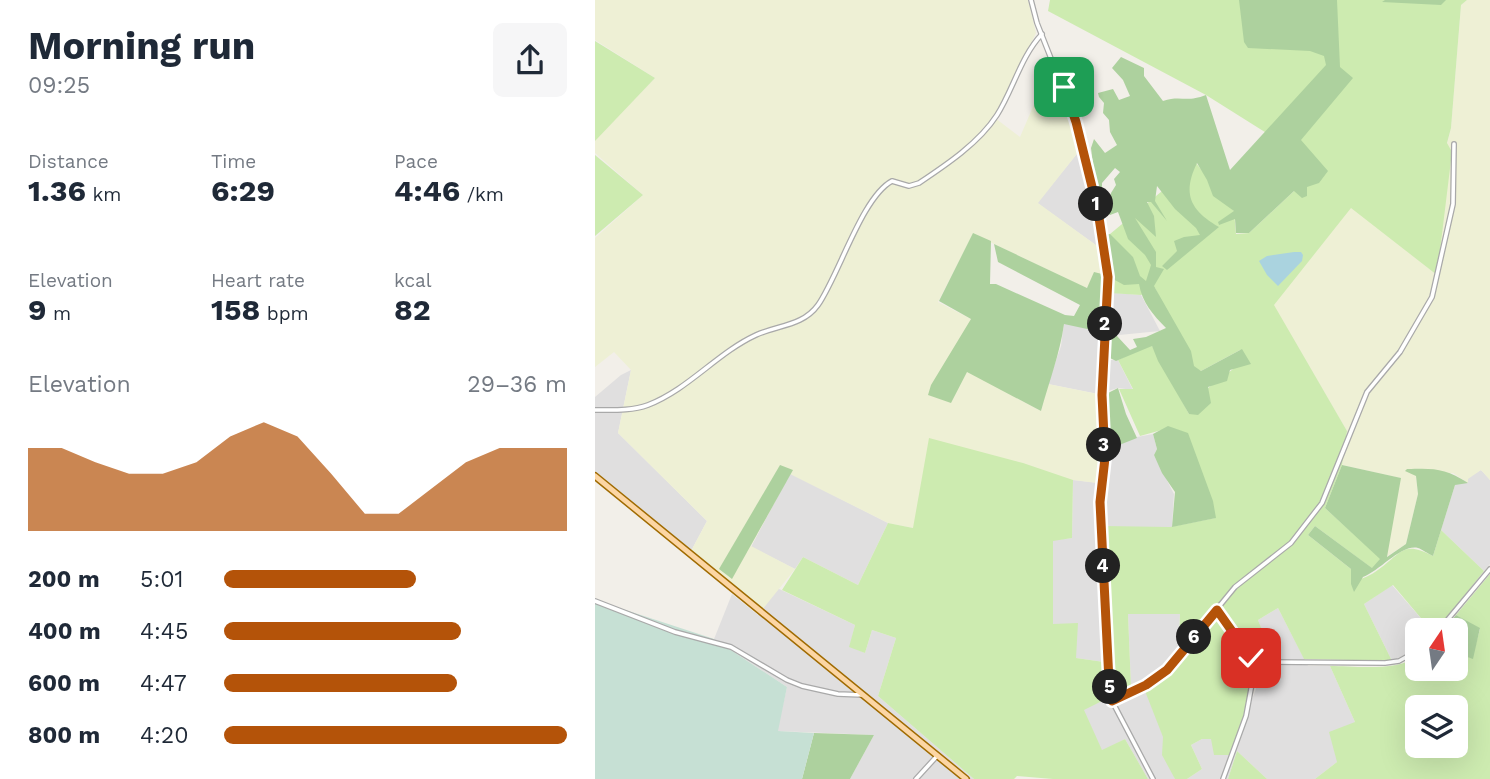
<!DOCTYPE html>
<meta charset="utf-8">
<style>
body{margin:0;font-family:"Work Sans",sans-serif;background:#f6f6f7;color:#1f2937;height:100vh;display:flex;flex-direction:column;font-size:26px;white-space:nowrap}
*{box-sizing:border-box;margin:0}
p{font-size:23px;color:#747a83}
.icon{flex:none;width:38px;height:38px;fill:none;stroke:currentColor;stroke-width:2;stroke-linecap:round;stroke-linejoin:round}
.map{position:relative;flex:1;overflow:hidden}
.details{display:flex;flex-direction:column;background:#fff;width:595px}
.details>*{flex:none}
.needle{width:46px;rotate:13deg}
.buttons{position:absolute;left:810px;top:618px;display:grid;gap:14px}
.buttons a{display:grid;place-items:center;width:63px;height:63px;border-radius:10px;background:#fff;box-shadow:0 7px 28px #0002;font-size:35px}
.pin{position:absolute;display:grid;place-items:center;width:60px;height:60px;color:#fff;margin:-30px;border-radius:14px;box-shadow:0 4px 10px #0006}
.km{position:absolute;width:35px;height:35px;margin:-18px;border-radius:50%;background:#222;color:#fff;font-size:19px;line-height:35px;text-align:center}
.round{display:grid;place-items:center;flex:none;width:74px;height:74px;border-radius:10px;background:#f6f6f7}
.summary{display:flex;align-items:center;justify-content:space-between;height:119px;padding:0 28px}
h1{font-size:38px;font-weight:700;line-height:52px}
.stats{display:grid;grid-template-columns:repeat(3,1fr);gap:10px;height:119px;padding:7px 28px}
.stats div{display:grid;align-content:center}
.stats b{font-size:30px;font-weight:700}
.stats small{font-size:19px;font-weight:400}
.stats p{font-size:19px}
.chart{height:196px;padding:14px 28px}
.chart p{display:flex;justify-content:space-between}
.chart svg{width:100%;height:126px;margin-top:7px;fill:#b45309;opacity:.7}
ul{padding:0 28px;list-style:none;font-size:23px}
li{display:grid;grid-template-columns:112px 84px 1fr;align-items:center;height:52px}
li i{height:18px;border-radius:9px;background:#b45309}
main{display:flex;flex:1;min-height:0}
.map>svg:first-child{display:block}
</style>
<main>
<section class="details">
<div class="summary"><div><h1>Morning run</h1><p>09:25</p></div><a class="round"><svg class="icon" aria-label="share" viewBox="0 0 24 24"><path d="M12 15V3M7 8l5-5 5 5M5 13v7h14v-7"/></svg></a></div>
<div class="stats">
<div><p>Distance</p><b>1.36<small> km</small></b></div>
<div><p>Time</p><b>6:29</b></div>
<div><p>Pace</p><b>4:46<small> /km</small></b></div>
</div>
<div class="stats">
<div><p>Elevation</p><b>9<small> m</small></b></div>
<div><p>Heart rate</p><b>158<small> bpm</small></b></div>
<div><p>kcal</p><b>82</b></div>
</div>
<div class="chart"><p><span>Elevation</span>29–36 m</p>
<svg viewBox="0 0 160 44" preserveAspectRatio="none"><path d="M0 44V15L10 15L20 20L30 24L40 24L50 20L60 11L70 6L80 11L90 24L100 38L110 38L120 29L130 20L140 15L150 15L160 15V44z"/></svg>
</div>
<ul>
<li><b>200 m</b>5:01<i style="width:56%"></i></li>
<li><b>400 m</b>4:45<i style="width:69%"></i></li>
<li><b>600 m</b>4:47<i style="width:68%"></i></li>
<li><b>800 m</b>4:20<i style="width:100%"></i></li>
</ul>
</section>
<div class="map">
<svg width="895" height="779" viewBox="0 0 895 779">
<rect width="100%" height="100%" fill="#f2efe9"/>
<g fill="#e0dfdf">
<polygon points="485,150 499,207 505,248 442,203"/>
<polygon points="507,292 546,295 565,331 514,336 515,360 523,360 538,390 523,388 503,394 453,384 466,346 469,323 506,332"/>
<polygon points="36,370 23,433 112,521 96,551 0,472 0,397 26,375"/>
<polygon points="558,434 562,449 559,455 579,494 577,527 509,527 509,662 481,658 458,624 458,540 477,538 478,480 505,483 514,449 542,437"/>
<polygon points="886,470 895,480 895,564 889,571 846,530 860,485"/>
<polygon points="195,473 293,523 263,585 208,557 200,569 156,547"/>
<polygon points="797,585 836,630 822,630 822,649 797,661 769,604"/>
<polygon points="182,588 260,625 255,646 270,653 277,630 301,638 283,696 379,779 255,779 279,735 182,731 192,687 119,639 137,594 163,615"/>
<polygon points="683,608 713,666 735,666 760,722 742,762 720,779 672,779 642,751 633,779 592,779 607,769 596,745 607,739 616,739 635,755 661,689 663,665 678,658 663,620"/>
<polygon points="585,613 583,661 570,678 569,738 580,779 553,779 530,739 507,751 488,709 536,687 533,614"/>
</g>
<g fill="#eef0d5">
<polygon points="0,0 433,0 441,33 400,118 425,137 456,65 485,150 443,203 505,248 507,274 491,288 378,234 343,302 376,319 356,402 372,371 446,411 453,384 503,394 507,467 502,483 478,480 318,528 293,523 195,474 156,546 200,569 167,610 96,551 112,521 23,433 36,370 19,352 0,367 0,238 48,195 0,153 0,139 60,78 0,40"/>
<polygon points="872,0 895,0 895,480 886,470 873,479 873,483 858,473 821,476 823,494 811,544 791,557 805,478 747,465 752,431 678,305 756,207 841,274 852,144 856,128 866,5"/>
</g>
<g fill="#cdebb0" fill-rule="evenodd">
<path d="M455,0H872L866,5L856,128L852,143L857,152L842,275L756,208L679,305L752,431L747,465L730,508L786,559L778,569L720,526L713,535L756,569V584C764,579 773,577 780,572C806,555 806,539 838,556L846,530L889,571L842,630H836L798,585L769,604L797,661L709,659L683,608L663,620L679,659L661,666L651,713L634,755H619L616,739H607L596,745L607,769L592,779H580L567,755L568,737L550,691C590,667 583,657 585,614H533L536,687L518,696L509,526L575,527L620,518L574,428L545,436L524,389H538L523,360L556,344L594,414L613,388L650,360L645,350L606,371L599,368L560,288L546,295L514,293L510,236L515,234L601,163L639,211L641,234L654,233L699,191L732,171L611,95L453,11Z"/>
<polygon points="0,41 60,78 0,141"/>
<polygon points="0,155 48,195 0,236"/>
<polygon points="334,438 428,463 478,480 477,538 458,541 458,624 483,623 481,658 509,662 513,698 489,710 507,750 530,739 553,779 458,779 422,776 419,779 379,779 283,696 301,638 277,630 270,653 254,647 260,625 187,590 208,557 263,585 293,523 318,528"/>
<path d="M895,574V779H720L742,762L734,732L760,722L735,666C759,666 804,672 822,656V668H861V653L877,658L885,629L861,615ZM822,707H861V746H822Z"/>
<polygon points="642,751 672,779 633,779"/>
</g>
<g fill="#add19e">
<path d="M644,0H742L745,67L758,78L706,140L733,171L724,183L712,187V196L707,198L699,191L654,233H641L640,219L624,225L623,222L639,211L618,196L612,180L602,163C587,194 595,210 624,227L572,270L567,266L582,251L579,241L589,237L605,235L601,228L580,209L562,186L560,201L572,221L556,202H552L559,216L561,237L540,218L561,252V267L569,269L559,286L596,351L599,366L606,371L647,349L656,364L635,370L632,381L613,387L616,403L603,415L594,414L563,361L557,346L521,361L515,358L514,335L522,336L535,350L542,347L538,339L551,337L571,328C558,315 547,302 544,284L529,285L518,279L511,235L515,234L538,257L545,276L551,281L556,265L550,255L533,239L523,212L515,215L511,212L516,193L521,185L519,179L525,172L520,168L507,183V188H501L496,148L499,139L510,153L522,145L515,132L514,120L508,113L509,103L504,97L503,93L518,89L524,100L535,96L528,80L517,68L526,57L549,68V76L568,101C586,95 591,103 611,95L635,170L731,65L729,56L715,51L653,48L649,42Z"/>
<polygon points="790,0 851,0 846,5 787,2"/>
<path d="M378,233L396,241L395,284H401L470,315L479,316L485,305L403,262L399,244L492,288L499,272L507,274L506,332L469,324C465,353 454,382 446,411L372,372L356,403L333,395L336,385L376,319L344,301Z"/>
<polygon points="523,388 531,414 542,438 514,449 511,394"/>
<polygon points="573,426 593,433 618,501 621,518 577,527 580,492 567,473 559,455 562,449 558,434"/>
<polygon points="185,465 198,470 137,579 124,569"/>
<path d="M747,465L806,478L792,557L811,544L823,494L821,476L810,471L812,469C839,468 850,468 873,483L860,485L838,556C833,554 827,549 823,548C806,544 785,571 768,577L759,592L756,584V569L713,535L720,526L777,568L785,559L730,508Z"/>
<polygon points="861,615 885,628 878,659 861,653 861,630 849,630"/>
<polygon points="219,733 279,735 255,779 207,779"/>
</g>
<polygon fill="#c6e0d4" points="0,600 119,639 192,687 183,731 219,733 207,779 0,779"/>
<polygon fill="#aad3df" points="699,252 706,252 708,255 707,261 683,286 672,275 664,261 672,256"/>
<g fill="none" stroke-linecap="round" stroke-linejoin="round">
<defs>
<g id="street">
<polyline points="436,0 442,23 481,122 503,211 510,251 513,277 507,395 510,458 505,502 514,681 517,701 558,779"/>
<path d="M0,410C18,410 37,411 53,405C94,389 122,353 161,335C183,325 208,326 223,305C244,275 267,197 297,181L314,186L324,183C351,165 384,143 402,115C418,90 426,56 447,34"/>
<polyline points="0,601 80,632 136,647 192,680 207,686 243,694 268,695"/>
<polyline points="622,610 661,662 790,663 804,661 822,651"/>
<polyline points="844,630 895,569"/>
<polyline points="517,701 551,685 572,670 640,587 696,543 727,503 772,392 805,352 837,297 858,204 859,144"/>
<polyline points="321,779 342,756"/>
<polyline points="628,779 651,716 661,662"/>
</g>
<polyline id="primary" points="0,476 371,779"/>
</defs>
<use href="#street" stroke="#a9a9a9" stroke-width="6"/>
<use href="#primary" stroke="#a06b00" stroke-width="8"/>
<use href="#street" stroke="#fff" stroke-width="3.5"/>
<use href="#primary" stroke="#fcd6a4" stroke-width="5"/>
</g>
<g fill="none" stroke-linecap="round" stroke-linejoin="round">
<defs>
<polyline id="route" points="469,87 481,122 503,211 513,277 507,395 510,458 505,502 514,681 517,701 551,685 572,670 622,610 656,658"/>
</defs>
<use href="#route" stroke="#fff" stroke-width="14"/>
<use href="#route" stroke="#b45309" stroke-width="9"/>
</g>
</svg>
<div class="buttons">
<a><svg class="needle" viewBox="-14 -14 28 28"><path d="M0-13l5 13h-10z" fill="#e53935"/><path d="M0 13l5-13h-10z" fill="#747a83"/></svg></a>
<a><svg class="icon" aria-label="layers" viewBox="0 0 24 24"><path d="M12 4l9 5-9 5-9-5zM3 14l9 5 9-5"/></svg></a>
</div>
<div class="pin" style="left:469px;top:87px;background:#1e9e55"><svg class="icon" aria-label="arrive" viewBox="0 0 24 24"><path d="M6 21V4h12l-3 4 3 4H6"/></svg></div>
<div class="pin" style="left:656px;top:658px;background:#d93025"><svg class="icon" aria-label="check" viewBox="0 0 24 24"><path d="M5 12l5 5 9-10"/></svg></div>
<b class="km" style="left:501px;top:204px">1</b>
<b class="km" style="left:510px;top:324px">2</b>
<b class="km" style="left:509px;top:445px">3</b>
<b class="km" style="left:508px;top:566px">4</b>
<b class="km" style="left:515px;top:687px">5</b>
<b class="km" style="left:599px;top:637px">6</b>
</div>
</main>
